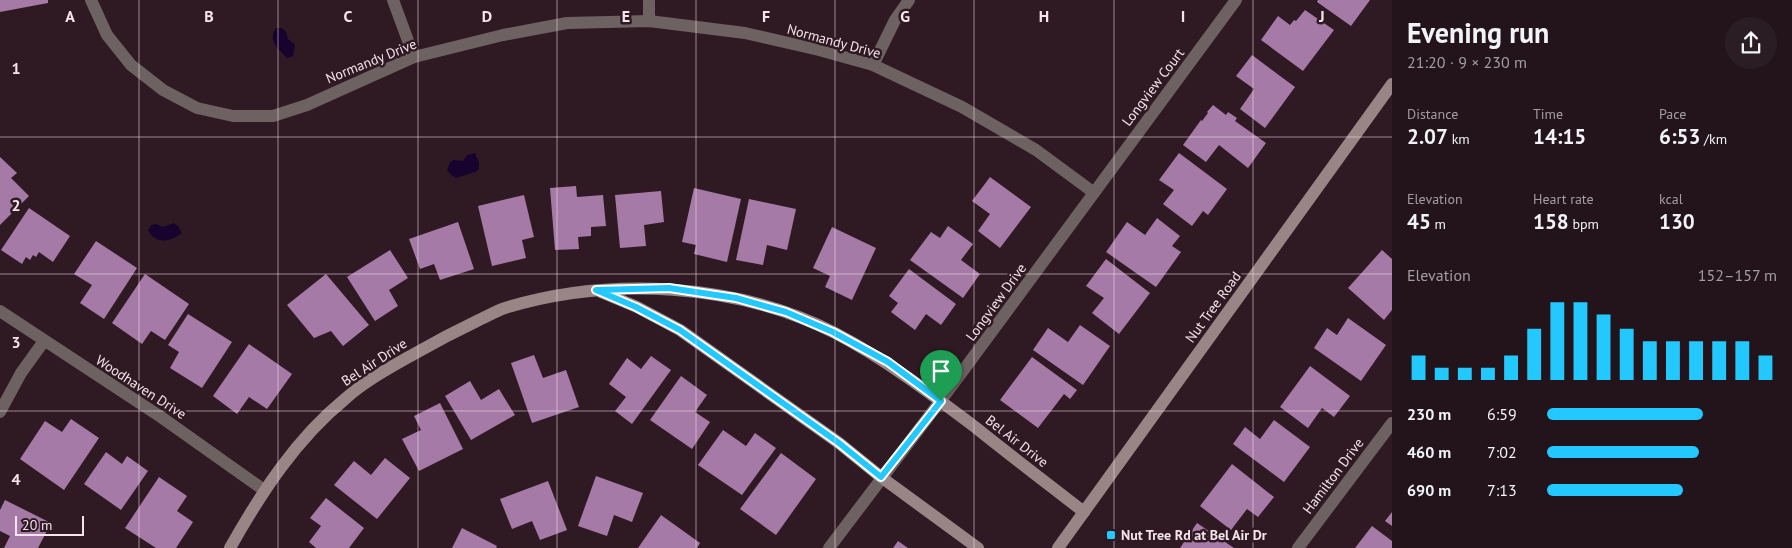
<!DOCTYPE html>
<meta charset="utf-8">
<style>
body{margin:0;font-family:"PT Sans",sans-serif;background:#2b1d24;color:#f1f3f6;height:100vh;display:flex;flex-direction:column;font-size:19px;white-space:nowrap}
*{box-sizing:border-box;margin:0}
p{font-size:16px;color:#a39ea3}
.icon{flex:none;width:28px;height:28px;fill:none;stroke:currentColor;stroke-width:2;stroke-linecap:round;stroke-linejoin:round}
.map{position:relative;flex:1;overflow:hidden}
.side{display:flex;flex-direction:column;background:#23141b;width:400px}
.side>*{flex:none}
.scale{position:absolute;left:15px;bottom:12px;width:69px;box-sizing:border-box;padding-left:5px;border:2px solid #f4e4eb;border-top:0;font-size:14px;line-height:18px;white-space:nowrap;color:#f4e4eb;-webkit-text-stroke:4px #2f1a24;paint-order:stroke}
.pin{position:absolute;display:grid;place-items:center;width:42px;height:42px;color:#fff;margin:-51px -21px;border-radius:50% 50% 50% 0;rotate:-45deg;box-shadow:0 0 5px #0007}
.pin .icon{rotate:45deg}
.round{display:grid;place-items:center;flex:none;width:52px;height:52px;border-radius:26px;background:#2b1d24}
.summary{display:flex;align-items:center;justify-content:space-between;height:85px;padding:0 15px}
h1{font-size:28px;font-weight:700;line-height:38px}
.stats{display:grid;grid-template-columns:repeat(3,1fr);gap:8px;height:85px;padding:5px 15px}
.stats div{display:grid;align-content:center}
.stats b{font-size:21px;font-weight:700}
.stats small{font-size:14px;font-weight:400}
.stats p{font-size:14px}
.chart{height:140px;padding:10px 15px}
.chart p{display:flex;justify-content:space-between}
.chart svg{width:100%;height:90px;margin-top:5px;stroke:#23c9fe;stroke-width:6}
ul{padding:0 15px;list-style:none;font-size:16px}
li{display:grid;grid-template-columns:80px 60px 1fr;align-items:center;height:38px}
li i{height:12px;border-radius:6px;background:#23c9fe}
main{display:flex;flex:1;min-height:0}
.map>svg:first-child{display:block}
</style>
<main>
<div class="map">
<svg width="1392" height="548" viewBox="0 0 1392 548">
<rect width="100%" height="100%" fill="#2f1a24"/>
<g fill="#17032d">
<path d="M276,28H282L286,32L288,39L295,45L293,56L287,58C279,49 267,41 276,28Z"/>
<polygon points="475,153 479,163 479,169 475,172 456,178 447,171 450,162 454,160 463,161 467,155"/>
<path d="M174,223L178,226L182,233C171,242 155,245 148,230L151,225L156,224L163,227Z"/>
</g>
<g fill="#a57aa6">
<polygon points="0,0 48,0 48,3 0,12"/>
<polygon points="1318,0 1370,0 1351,26 1317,2"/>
<polygon points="1305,10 1334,30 1303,71 1261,40 1278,16 1290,25 1294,20 1296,21"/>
<polygon points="1252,55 1295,87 1265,128 1240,109 1254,89 1236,76"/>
<polygon points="1213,105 1226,115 1228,112 1237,118 1235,121 1266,143 1248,168 1219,145 1206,162 1183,145 1201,120 1202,121 1208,113 1207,112"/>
<polygon points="1179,153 1227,189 1208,215 1203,211 1192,226 1163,204 1174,190 1159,180"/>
<polygon points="0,157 17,173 11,178 29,196 0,225"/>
<polygon points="990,177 1031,207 1000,248 978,231 990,214 972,201"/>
<polygon points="576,186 577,197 603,195 606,226 591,227 591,236 578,237 579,249 555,250 550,188"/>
<polygon points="694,188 741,199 727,262 694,254 696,245 682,242"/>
<polygon points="661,191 664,222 644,225 646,246 620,248 615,195"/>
<polygon points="524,195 534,237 522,240 526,258 492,266 478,206"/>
<polygon points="749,199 796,209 787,250 767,245 763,265 736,260"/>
<polygon points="29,208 70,236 53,262 39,252 36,257 33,255 30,260 26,257 22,264 1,250"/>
<polygon points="1157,218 1180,236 1172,246 1181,252 1156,287 1106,252 1127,222 1145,235"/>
<polygon points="458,222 474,269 440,280 434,264 420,269 409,239"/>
<polygon points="948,226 973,244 961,260 980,274 963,298 910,260 931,232 940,238"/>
<polygon points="832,227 876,248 852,300 825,287 830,276 813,268"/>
<polygon points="96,241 137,268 104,319 80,303 92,285 74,274"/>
<polygon points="390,250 408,278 389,290 398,306 375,321 347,277"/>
<polygon points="1382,250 1392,259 1392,310 1384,320 1348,288"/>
<polygon points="1106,259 1150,293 1119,334 1092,313 1104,298 1086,286"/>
<polygon points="909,269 956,304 941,325 926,314 915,330 891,312 898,303 889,296"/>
<polygon points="145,274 189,304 165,340 151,331 142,344 112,323"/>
<polygon points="326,274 369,325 343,346 331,331 314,338 287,305"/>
<polygon points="188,314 232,342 202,388 170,368 179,352 168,345"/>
<polygon points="1348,318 1386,345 1361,381 1314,348 1327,328 1337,335"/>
<polygon points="1080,325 1110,346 1083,385 1033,350 1048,328 1068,342"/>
<polygon points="249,344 292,374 267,409 249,397 237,414 213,396"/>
<polygon points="534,355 543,378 566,370 579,407 532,423 511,363"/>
<polygon points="651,356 671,370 632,424 615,411 626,397 609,384 627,358 641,369"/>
<polygon points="1032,357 1077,390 1070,399 1064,394 1038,428 1000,400"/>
<polygon points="1310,366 1350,396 1334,417 1322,408 1308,428 1280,407"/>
<polygon points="681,376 707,395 695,412 710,422 692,449 650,420"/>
<polygon points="470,381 481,400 499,389 515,415 471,440 445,396"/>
<polygon points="440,403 463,449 419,471 402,439 421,430 414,416"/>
<polygon points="71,419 99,438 64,490 20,459 45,421 62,432"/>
<polygon points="1274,420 1310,447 1284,482 1233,444 1245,427 1260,439"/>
<polygon points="723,430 746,446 755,433 776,448 742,495 698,465"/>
<polygon points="106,452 122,464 127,456 148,471 121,510 84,484"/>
<polygon points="781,453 816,479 776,535 740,509"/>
<polygon points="385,458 410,478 377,519 334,485 354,461 371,475"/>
<polygon points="1232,464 1274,497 1258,517 1247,509 1231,530 1200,506"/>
<polygon points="596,476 643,493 632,522 614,515 607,536 578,526"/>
<polygon points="159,477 187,496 177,511 193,522 176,548 156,548 125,528"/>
<polygon points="548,481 567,530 540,540 532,521 512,529 500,499"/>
<polygon points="326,498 364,528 349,548 316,548 309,542 321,526 310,518"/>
<polygon points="5,500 51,523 38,548 4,548 10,536 0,531 0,510"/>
<polygon points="1392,512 1392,526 1385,521"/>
<polygon points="661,515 700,543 697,548 638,548"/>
<polygon points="1197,523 1234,548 1180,548"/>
<polygon points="1372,526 1392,541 1392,548 1355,548"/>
<polygon points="462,528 497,546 496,548 452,548"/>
<polygon points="898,541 908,548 893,548"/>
</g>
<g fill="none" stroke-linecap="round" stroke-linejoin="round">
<g stroke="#6e6161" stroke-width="12">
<polyline points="91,0 107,35 131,65 163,90 197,108 233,116 273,116 307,105 414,57 503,35 567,23 649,21 745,33 819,50 873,65 962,107 1036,150 1093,192"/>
<polyline points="393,0 414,57"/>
<polyline points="649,0 649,21"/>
<polyline points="873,65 895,20 909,0"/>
<polyline points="0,311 161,417 264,490"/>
<polyline points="0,412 21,373 44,341"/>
<polyline points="829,548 954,383 1236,0"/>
<polyline points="1298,548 1392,423"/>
</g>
<g stroke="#9a8586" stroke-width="12">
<polyline points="601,292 637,307 680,330 839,443 881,477 978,548"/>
<path d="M230,548C261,493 296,439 345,399C365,381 391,367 414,354C435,342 456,331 477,321C486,317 496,311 505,308C610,276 737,283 835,333C885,359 930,393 975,427C1011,456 1048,484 1084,512"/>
<polyline points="1058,548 1392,84"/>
</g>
</g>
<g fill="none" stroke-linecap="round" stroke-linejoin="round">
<defs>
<polygon id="route" points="669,288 736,298 786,312 833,332 888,362 941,401 881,477 839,443 680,330 636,307 596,290"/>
</defs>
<use href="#route" stroke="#fff" stroke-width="10"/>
<use href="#route" stroke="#23c9fe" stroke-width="6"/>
</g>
<path fill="none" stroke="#f4e4eb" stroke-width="1" stroke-opacity="0.55" d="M139,0V548M278,0V548M418,0V548M557,0V548M696,0V548M835,0V548M974,0V548M1114,0V548M1253,0V548M0,137H1392M0,274H1392M0,411H1392"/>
<rect fill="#23c9fe" stroke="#2f1a24" stroke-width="2" x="1106" y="530" width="10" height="10" rx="2.5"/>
<g text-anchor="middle" stroke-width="5" stroke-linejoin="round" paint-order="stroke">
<g font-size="14" fill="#f4e4eb" stroke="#2f1a24">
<text transform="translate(834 41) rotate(15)" y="5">Normandy Drive</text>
<text transform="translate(371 61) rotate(-22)" y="5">Normandy Drive</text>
<text transform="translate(1153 87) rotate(-53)" y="5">Longview Court</text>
<text transform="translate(996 302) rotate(-54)" y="5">Longview Drive</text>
<text transform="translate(1213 307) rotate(-54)" y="5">Nut Tree Road</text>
<text transform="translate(374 362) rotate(-33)" y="5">Bel Air Drive</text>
<text transform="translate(141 387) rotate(33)" y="5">Woodhaven Drive</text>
<text transform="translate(1017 441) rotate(38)" y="5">Bel Air Drive</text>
<text transform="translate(1333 476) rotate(-53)" y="5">Hamilton Drive</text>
</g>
<g font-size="14" font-weight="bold" fill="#f4e4eb" stroke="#2f1a24" text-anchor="start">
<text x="1121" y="540">Nut Tree Rd at Bel Air Dr</text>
</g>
</g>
<g font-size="16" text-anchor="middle" font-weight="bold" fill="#f4e4eb" stroke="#2f1a24" stroke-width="5" stroke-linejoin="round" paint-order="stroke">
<text x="70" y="22">A</text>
<text x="209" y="22">B</text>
<text x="348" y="22">C</text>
<text x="487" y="22">D</text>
<text x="626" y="22">E</text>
<text x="766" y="22">F</text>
<text x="905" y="22">G</text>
<text x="1044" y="22">H</text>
<text x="1183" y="22">I</text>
<text x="1322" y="22">J</text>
<text x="16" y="74">1</text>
<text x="16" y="211">2</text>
<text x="16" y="348">3</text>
<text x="16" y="485">4</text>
</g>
</svg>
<div class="scale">20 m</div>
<div class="pin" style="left:941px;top:401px;background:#1e9e55"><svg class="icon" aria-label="arrive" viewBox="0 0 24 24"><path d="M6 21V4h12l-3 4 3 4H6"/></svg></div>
</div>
<section class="side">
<div class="summary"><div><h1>Evening run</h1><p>21:20 · 9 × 230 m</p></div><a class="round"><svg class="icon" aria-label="share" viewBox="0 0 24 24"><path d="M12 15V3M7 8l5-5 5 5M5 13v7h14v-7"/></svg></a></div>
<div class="stats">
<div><p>Distance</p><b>2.07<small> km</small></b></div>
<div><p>Time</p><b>14:15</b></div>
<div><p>Pace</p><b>6:53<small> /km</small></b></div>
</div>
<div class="stats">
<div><p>Elevation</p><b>45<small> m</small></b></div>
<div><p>Heart rate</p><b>158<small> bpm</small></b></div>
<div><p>kcal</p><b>130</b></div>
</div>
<div class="chart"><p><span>Elevation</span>152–157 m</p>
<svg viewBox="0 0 160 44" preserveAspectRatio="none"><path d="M5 44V32M15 44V38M25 44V38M35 44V38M45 44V32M55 44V19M65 44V6M75 44V6M85 44V12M95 44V19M105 44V25M115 44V25M125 44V25M135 44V25M145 44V25M155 44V32"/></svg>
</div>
<ul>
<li><b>230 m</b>6:59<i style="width:68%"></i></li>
<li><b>460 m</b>7:02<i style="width:66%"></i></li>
<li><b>690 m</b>7:13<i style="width:59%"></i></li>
</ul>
</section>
</main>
